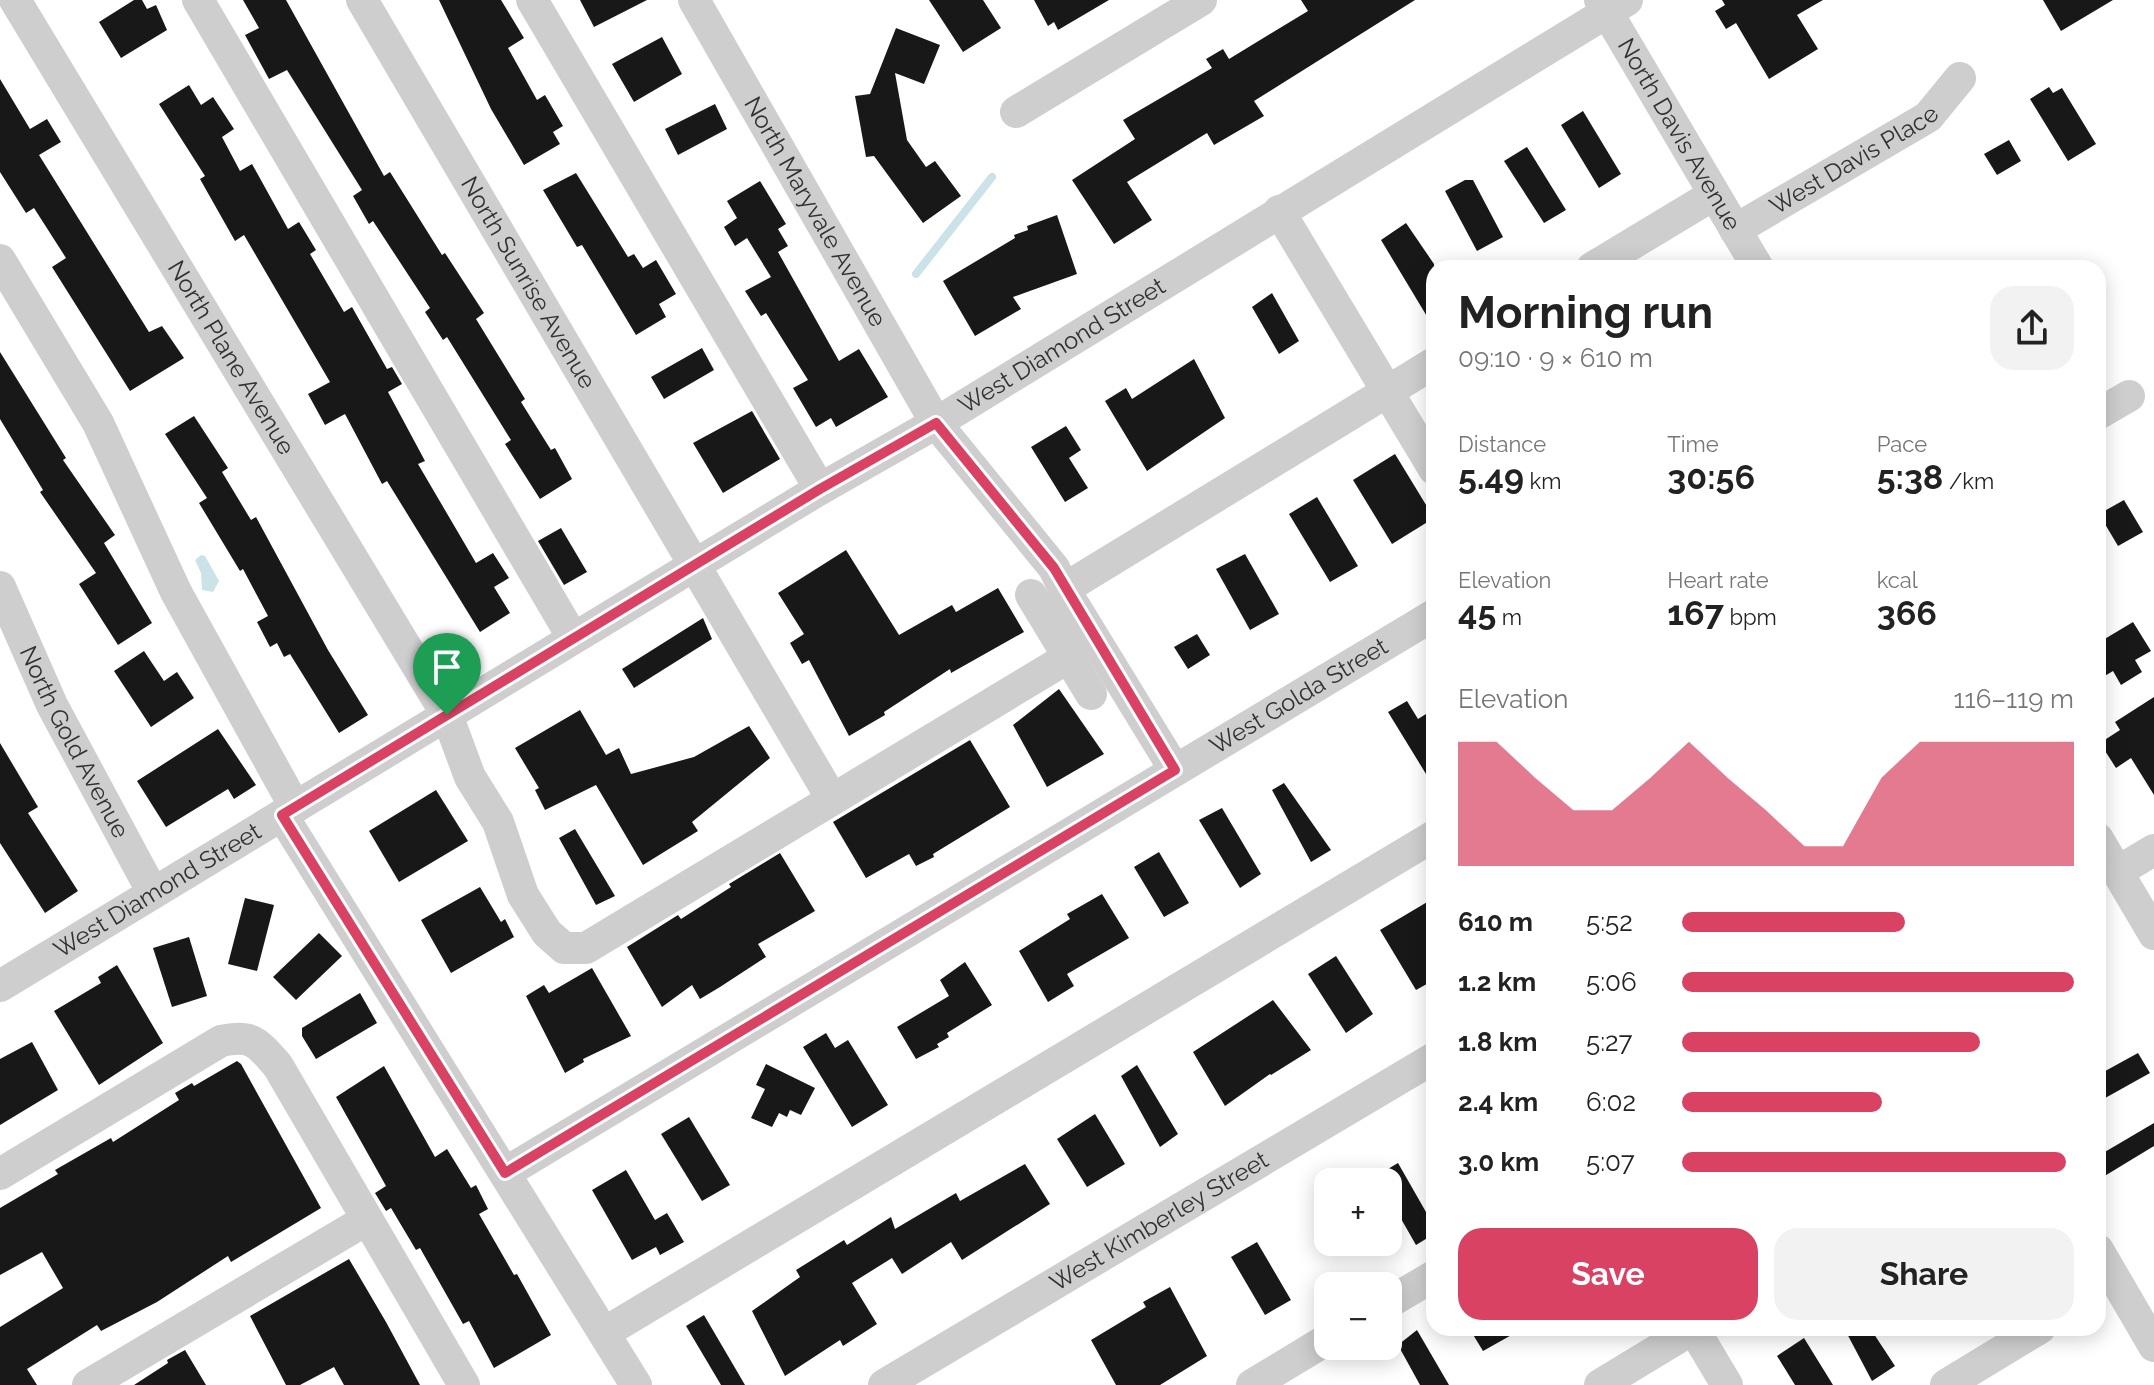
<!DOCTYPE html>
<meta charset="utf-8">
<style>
body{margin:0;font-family:Raleway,sans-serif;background:#f2f2f2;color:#222;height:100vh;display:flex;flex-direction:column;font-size:30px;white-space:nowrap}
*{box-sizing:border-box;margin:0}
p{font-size:26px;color:#767676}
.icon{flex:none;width:44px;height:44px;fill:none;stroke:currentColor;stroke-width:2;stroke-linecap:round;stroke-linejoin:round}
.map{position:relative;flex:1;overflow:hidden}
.sheet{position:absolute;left:1426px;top:260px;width:680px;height:1076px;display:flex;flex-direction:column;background:#fff;border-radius:24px;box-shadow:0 4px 20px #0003}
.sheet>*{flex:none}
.tools{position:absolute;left:1314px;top:1168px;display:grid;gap:16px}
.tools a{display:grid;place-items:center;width:88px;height:88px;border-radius:16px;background:#fff;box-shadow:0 4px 20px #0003;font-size:40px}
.pin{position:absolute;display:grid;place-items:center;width:68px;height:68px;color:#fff;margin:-82px -34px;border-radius:50% 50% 50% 0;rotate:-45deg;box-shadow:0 0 8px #0007}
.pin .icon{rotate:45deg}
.round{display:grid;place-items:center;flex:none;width:84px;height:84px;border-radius:24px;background:#f2f2f2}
.summary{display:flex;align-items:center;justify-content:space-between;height:136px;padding:0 32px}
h1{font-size:44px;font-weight:700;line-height:60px}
.figures{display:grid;grid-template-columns:repeat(3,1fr);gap:12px;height:136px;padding:8px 32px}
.figures div{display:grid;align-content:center}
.figures b{font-size:34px;font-weight:700}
.figures small{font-size:22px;font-weight:400}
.figures p{font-size:22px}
.chart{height:224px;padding:16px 32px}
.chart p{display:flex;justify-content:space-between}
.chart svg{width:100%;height:144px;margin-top:8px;fill:#d94262;opacity:.7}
.primary-button{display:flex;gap:16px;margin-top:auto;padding:16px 32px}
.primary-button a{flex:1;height:92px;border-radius:24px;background:#d94262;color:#fff;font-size:32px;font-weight:700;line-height:92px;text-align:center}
.primary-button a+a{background:#f2f2f2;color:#222}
ul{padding:0 32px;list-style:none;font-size:26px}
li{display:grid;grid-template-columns:128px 96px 1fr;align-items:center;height:60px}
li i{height:20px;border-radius:10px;background:#d94262}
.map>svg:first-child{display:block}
</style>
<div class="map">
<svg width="2154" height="1385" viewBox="0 0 2154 1385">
<rect width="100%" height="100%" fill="#fff"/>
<polygon fill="#cbe2e9" points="201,555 205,556 219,581 213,592 202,590 201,573 195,560"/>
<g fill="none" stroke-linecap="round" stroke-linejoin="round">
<polyline stroke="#cbe2e9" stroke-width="8" points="916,274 992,177"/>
</g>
<g fill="#181818">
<polygon points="134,0 142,0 147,9 156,5 167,30 121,58 99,22"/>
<polygon points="243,0 286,0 384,176 390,172 442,255 445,253 484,313 476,319 525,399 521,402 551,450 555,448 572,479 540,499 505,444 511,440 447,337 443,340 425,312 430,308 373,221 369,224 353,196 362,190 287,70 269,79 245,35 259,28"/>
<polygon points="439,0 501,0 524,38 508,48 537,100 545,95 563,126 553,132 560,144 524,165 491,109"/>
<polygon points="580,0 647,0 594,27"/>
<polygon points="929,0 983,0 1001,28 963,52"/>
<polygon points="1034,0 1109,0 1058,30 1054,22 1048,26"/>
<polygon points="1301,0 1415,0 1254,101 1264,116 1214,145 1207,133 1127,182 1152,220 1114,244 1072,180 1135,139 1123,120 1212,68 1206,59 1223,49 1229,59 1308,11"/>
<polygon points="1722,0 1823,0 1797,15 1818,49 1769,79 1736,23 1726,29 1715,11 1725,5"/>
<polygon points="2043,0 2113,0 2061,31"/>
<polygon points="896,28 940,45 924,84 895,73 907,140 926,167 935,161 961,196 923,223 874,156 866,157 855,96 870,94"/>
<polygon points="662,37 682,74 634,102 612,64"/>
<polygon points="0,79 30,129 47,119 61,142 39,155 149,332 162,326 184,358 130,391 52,267 66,258 34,208 26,213 0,172"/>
<polygon points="189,85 201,105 213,97 234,129 222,137 240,171 252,164 288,229 299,222 316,250 310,254 344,312 352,307 387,369 392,367 402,384 388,392 425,461 418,464 476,563 493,553 509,578 494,587 510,613 480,632 387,481 382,484 345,414 325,425 308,394 330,382 244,235 235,241 200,179 205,176 159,104"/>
<polygon points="2049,87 2053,93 2062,88 2096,144 2068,161 2030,99"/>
<polygon points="715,104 727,129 678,155 665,129"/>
<polygon points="1583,111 1621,174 1599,188 1561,125"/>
<polygon points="2009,140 2021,161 1997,175 1984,154"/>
<polygon points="1527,147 1566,210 1544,223 1504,161"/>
<polygon points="576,173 628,257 634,254 643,268 656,260 676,294 659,304 666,317 636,335 582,245 577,247 543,190"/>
<polygon points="1465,180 1473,180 1503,237 1477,251 1445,191"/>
<polygon points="760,181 786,224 778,229 788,246 778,252 839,361 859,349 888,397 836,427 831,418 816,427 793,388 808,380 766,313 761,316 745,291 771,277 747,238 735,246 724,227 737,218 727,201"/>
<polygon points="1057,215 1077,274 1013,297 1021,309 975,336 943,281 1015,238 1014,235 1028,230 1027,226"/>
<polygon points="1406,223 1434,264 1434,328 1381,240"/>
<polygon points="1272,293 1299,341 1279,354 1252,307"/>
<polygon points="702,348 714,370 664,399 651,377"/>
<polygon points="0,352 66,458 63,460 115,535 104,543 152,623 118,645 79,584 96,573 40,492 43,490 0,419"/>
<polygon points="1194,359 1225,418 1147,471 1105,401 1126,388 1132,399"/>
<polygon points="752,411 780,459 723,493 693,443"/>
<polygon points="194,416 228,468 222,472 251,520 256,517 328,650 368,715 339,733 290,654 284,657 277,643 270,647 257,622 268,616 243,569 240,571 199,503 207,498 165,434"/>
<polygon points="1066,426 1081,450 1069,458 1088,488 1065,502 1031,447"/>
<polygon points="1395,454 1434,518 1392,544 1353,480"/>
<polygon points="1317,497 1358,566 1330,582 1289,514"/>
<polygon points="2124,500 2143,532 2118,546 2099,514"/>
<polygon points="561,528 587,572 564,585 538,541"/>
<polygon points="846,550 899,635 952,605 956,612 998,588 1024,632 951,673 950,669 884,712 885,715 849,736 809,660 802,664 790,643 804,634 778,593"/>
<polygon points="1245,554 1279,614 1250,630 1216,569"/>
<polygon points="703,618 712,639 634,688 622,669"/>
<polygon points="2133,622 2151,651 2135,660 2142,672 2121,685 2113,671 2098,680 2098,643"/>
<polygon points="1197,634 1210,655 1188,669 1174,647"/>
<polygon points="144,651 164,681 177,672 194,698 151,727 114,671"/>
<polygon points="1059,689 1104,754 1047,787 1013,725"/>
<polygon points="2154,697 2154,795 2131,758 2116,768 2100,743 2120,730 2115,722"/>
<polygon points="1407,701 1418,719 1434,709 1434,787 1388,712"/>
<polygon points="580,710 606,755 619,748 631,774 694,757 749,726 770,758 692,822 698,831 643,865 596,785 545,810 535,790 539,788 515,748"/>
<polygon points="218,729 256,785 234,799 228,789 166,827 137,781"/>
<polygon points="970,740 1010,807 933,854 934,857 916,866 909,854 866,878 833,822"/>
<polygon points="0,743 38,807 28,813 78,891 45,913 0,843"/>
<polygon points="1284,783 1331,850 1311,862 1272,790"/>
<polygon points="436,790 468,841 399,882 369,831"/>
<polygon points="1222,808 1261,874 1240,888 1199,820"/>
<polygon points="575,829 615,896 596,905 559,838"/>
<polygon points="1159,852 1189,903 1164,917 1134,867"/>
<polygon points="780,853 815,911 758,944 766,957 720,987 700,999 692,985 662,1007 627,947 678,915 681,919 731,887 729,884"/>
<polygon points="480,887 501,922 505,919 514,937 451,973 421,920"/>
<polygon points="1102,894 1129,938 1067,974 1074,986 1048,1002 1019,951 1070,919 1067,914"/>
<polygon points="245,898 274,905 257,971 228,964"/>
<polygon points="1434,898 1434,980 1416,990 1380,930"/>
<polygon points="319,933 342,956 296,1000 273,977"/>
<polygon points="189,937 207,996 172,1007 153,948"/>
<polygon points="1336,956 1373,1014 1346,1033 1308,974"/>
<polygon points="965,962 992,1005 947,1033 949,1037 937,1044 939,1047 916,1059 897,1027 949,996 940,980"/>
<polygon points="117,965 163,1043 99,1085 54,1011 101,983 98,977"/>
<polygon points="592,968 631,1036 583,1059 584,1062 565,1073 526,996 544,985 549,993"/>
<polygon points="360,993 377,1023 316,1059 302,1036 302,1028"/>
<polygon points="1273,1000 1311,1050 1271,1075 1270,1074 1225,1106 1193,1052"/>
<polygon points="826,1033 835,1048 848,1040 888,1105 852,1127 803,1047"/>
<polygon points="32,1042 58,1090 0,1125 0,1059"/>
<polygon points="2138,1053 2150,1073 2098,1102 2098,1075"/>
<polygon points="237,1061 241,1064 321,1208 231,1262 228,1256 157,1302 101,1331 97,1325 27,1369 37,1385 0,1385 0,1327 63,1288 42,1252 0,1275 0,1208 58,1174 55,1170 111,1138 113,1142 179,1100 175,1093 192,1083 194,1086"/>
<polygon points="766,1064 815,1088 801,1115 790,1110 787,1117 779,1113 772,1127 751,1118 765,1089 756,1085"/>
<polygon points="1137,1065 1178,1134 1160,1147 1121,1076"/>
<polygon points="384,1066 435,1157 447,1149 471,1188 476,1185 488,1209 479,1214 514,1275 517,1274 551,1335 494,1368 469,1321 463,1324 420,1248 416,1250 391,1208 386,1211 375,1193 386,1186 336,1097"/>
<polygon points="1095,1114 1125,1164 1087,1187 1057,1139"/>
<polygon points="689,1117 730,1185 702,1201 661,1134"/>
<polygon points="2154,1123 2154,1146 2098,1180 2098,1156"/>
<polygon points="1398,1163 1434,1226 1434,1234 1416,1245 1388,1196 1388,1182 1380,1182 1376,1176"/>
<polygon points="1025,1164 1050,1204 962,1260 951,1242 902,1274 892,1258 852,1283 877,1324 843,1346 840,1340 785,1376 752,1311 800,1277 796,1270 844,1240 847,1245 891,1217 895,1229 956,1193 960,1201"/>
<polygon points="626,1170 655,1220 667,1213 684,1242 660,1255 656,1247 632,1260 592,1190"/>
<polygon points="1257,1242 1291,1300 1265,1315 1231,1257"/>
<polygon points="349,1259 386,1322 420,1385 344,1385 334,1367 300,1385 286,1385 250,1316"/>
<polygon points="1170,1287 1207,1356 1160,1385 1116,1385 1091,1340 1146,1307 1143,1302"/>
<polygon points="704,1315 745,1385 721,1385 686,1326"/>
<polygon points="1469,1328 1524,1328 1483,1351"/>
<polygon points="1844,1328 1870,1328 1895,1366 1872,1381"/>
<polygon points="1417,1330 1449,1385 1420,1385 1398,1345"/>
<polygon points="1804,1338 1833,1385 1795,1385 1777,1356"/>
<polygon points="185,1350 206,1385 134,1385 168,1363 167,1360"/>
</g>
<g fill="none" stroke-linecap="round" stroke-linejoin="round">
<g stroke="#cecece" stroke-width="32">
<path id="s1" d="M15,0L447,715L470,777L498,822L523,895L547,933L564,948H586L1069,657"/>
<polyline points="198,0 573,638"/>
<path id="s2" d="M362,0L832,799"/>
<polyline points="532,0 820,489"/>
<path id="s3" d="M694,0L936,423L1054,568L1064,589L1434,363"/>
<path id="s4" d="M1600,0L1758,268"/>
<polyline points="1016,112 1201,0"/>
<polyline points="1279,211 1434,469"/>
<path id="s5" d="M1735,230L1928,117L1960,78"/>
<polyline points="0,260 98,423 176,592 295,807"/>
<polyline points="1592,268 1713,195"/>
<polyline points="2098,414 2129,396"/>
<path id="s6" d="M0,587L52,705L153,893"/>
<polyline points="1064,589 1175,770"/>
<polyline points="1031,595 1091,694"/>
<polyline points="282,815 636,1385"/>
<polyline points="2098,839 2154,934"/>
<polyline points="2117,872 2154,850"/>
<path id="s7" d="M0,986L820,489L936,423L1627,0"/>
<path id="s8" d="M505,1173L1434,615"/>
<path d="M0,1174L221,1041C253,1034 258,1043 278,1066L464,1385"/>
<polyline points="2098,1250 2154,1346"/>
<polyline points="1388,1303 1434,1276"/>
<polyline points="1693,1328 1727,1385"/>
<polyline points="604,1333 1434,836"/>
<polyline points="88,1385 366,1220"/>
<path id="s9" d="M884,1385L1434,1058"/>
<polyline points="1252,1385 1328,1339"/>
<polyline points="1600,1385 1694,1328"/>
<polyline points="1946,1385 2040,1328"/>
</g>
</g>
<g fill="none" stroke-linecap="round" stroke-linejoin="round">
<defs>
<polygon id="route" points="936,423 1054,568 1175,770 505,1173 282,815 820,489"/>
</defs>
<use href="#route" stroke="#fff" stroke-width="16"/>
<use href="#route" stroke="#d94262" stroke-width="10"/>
</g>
<g text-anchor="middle" stroke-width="8" stroke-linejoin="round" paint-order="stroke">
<g font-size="24" fill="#313131" stroke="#fff">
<text dy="8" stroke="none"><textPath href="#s4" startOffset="156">North Davis Avenue</textPath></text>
<text dy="8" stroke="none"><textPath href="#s5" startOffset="138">West Davis Place</textPath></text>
<text dy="8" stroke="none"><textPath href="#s3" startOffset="244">North Maryvale Avenue</textPath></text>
<text dy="8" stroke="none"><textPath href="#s2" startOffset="328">North Sunrise Avenue</textPath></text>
<text dy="8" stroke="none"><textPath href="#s7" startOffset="1240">West Diamond Street</textPath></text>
<text dy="8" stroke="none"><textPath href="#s1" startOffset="418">North Plane Avenue</textPath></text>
<text dy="8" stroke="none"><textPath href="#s8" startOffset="926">West Golda Street</textPath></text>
<text dy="8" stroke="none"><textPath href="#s6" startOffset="172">North Gold Avenue</textPath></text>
<text dy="8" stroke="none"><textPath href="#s7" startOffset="184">West Diamond Street</textPath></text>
<text dy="8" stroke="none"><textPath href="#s9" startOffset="320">West Kimberley Street</textPath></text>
</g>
</g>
</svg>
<div class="tools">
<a>+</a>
<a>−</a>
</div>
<div class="pin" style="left:447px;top:715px;background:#1e9e55"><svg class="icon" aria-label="arrive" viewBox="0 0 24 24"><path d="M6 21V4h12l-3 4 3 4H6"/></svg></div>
<section class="sheet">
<div class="summary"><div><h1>Morning run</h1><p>09:10 · 9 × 610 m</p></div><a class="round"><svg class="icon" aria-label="share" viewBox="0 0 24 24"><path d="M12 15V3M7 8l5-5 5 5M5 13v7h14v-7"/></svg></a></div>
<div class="figures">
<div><p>Distance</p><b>5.49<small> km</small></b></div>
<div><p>Time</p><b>30:56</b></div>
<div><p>Pace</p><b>5:38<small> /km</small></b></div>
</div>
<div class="figures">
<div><p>Elevation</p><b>45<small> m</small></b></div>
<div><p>Heart rate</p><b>167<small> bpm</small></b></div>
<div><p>kcal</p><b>366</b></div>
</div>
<div class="chart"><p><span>Elevation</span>116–119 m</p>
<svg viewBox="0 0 160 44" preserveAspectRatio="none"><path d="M0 44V6L10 6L20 17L30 27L40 27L50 17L60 6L70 17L80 27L90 38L100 38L110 17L120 6L130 6L140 6L150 6L160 6V44z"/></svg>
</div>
<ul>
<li><b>610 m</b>5:52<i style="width:57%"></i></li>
<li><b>1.2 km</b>5:06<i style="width:100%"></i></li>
<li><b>1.8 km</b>5:27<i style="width:76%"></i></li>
<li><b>2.4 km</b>6:02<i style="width:51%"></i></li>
<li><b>3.0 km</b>5:07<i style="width:98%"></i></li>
</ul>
<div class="primary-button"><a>Save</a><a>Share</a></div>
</section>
</div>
